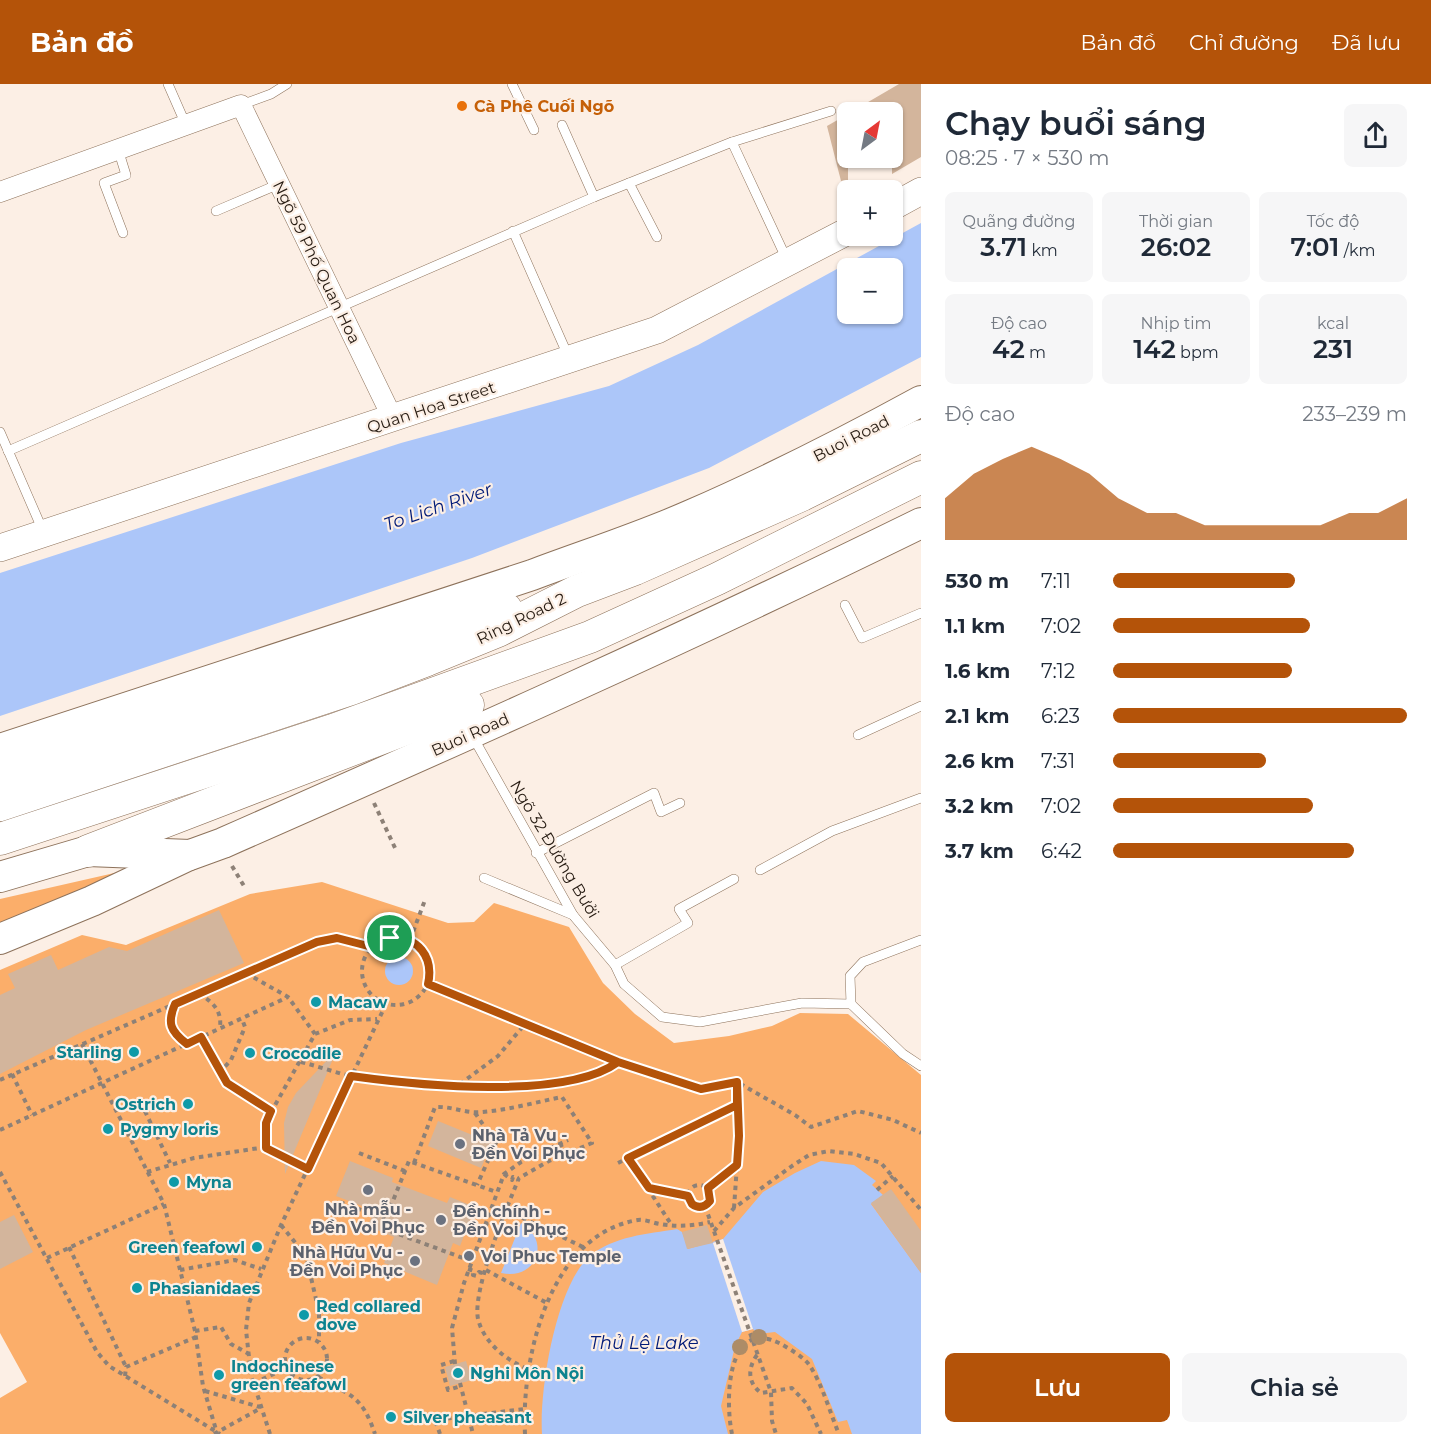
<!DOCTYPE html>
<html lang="vi">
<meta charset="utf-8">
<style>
body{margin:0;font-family:Montserrat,sans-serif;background:#f6f6f7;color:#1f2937;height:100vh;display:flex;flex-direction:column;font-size:22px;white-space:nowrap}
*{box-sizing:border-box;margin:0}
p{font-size:20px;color:#747a83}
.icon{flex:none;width:33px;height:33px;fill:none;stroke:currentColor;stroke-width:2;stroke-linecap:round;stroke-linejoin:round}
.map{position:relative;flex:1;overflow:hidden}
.sheet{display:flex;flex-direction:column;background:#fff;width:510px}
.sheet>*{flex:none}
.needle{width:39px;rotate:32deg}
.fabs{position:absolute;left:837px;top:18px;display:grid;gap:12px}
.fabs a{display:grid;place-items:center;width:66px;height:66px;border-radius:9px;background:#fff;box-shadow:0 2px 4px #0004;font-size:30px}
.pin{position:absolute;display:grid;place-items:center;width:51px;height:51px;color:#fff;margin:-26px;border:3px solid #fff;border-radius:50%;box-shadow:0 2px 6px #0007}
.round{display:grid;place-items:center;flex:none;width:63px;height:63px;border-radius:9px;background:#f6f6f7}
.overview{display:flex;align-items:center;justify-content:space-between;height:102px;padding:0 24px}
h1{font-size:33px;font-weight:600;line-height:45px}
.figures{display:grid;grid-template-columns:repeat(3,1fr);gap:9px;height:102px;padding:6px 24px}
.figures div{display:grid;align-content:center;border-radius:9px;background:#f6f6f7;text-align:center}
.figures b{font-size:26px;font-weight:600}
.figures small{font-size:16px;font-weight:400}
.figures p{font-size:16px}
.chart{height:168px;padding:12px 24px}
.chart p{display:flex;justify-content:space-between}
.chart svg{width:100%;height:108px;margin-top:6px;fill:#b45309;opacity:.7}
.cta{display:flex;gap:12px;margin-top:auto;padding:12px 24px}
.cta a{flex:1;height:69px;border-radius:9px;background:#b45309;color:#fff;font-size:24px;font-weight:600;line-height:69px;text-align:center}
.cta a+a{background:#f6f6f7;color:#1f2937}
ul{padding:0 24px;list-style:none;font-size:20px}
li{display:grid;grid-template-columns:96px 72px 1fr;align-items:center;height:45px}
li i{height:15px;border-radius:8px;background:#b45309}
header{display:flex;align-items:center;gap:36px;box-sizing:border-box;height:84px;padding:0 30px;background:#b45309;color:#fff}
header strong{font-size:28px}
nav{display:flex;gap:33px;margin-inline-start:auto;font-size:21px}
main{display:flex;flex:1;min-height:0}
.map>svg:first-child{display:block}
</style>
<header>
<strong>Bản đồ</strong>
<nav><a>Bản đồ</a><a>Chỉ đường</a><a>Đã lưu</a></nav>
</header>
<main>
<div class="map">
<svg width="921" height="1350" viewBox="0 0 921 1350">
<rect width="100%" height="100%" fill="#fcefe5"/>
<g fill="#fbae6a">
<polygon points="132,785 0,847 0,815"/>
<polygon points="322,798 448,839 474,838 494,819 569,843 603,899 635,930 674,959 729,952 772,942 800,929 848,930 921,991 921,1350 0,1350 0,1314 27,1298 0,1249 0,886 82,851 126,861 250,810"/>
</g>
<g fill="#acc6f9" fill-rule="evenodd">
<path d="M921,139V273L709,384L472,474L0,632V489L401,359L609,302L698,261ZM892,184V230H848V184Z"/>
<circle cx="399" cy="887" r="14"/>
<path d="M821,1077L854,1081L876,1097L872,1101L883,1111L871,1120L921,1189V1350H852L847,1336L838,1338L812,1275L775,1248L757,1250L753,1245L742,1248L735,1262L721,1322L728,1350H542C539,1307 556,1201 590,1172C614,1152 647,1150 677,1145L682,1148L688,1165L723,1155L763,1108L795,1089Z"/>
<path d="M521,1139C552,1157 536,1197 501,1189Z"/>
</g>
<polygon fill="#fcefe5" points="723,1155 753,1245 742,1248 713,1159"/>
<g fill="#d3b59c">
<polygon points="899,0 921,0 921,73 892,90 892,28 851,28"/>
<polygon points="848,30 848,96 841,97 827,42"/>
<polygon points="219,826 244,879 86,946 0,990 0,911 15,904 8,890 51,871 58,886 109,863 127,867"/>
<polygon points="334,969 335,970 285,1090 284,1039 288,1023 296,1009"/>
<polygon points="438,1037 492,1059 481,1084 428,1062"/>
<polygon points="350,1077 393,1094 392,1098 447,1119 450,1113 475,1123 460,1162 453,1159 437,1201 384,1179 394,1153 367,1142 375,1127 336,1112"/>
<polygon points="891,1105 921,1147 921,1189 871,1119"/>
<polygon points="14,1131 33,1168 0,1185 0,1138"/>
<polygon points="707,1141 713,1159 687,1165 682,1148"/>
<polygon points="466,1277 472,1296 450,1302 445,1283"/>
</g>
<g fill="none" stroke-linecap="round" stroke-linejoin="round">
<defs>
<g id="service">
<polyline points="168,0 186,41"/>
<polyline points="512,0 534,46"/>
<polyline points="241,21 271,10 287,0"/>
<polyline points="562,41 594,113"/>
<polyline points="732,58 787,176"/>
<polyline points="118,65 126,91 104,99 123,149"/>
<polyline points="629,99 657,153"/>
<polyline points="216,127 279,100"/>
<polyline points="513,147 569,274"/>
<polyline points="0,348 43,447"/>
<polyline points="8,367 594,113 732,58 831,27"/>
<polyline points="845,521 862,554 921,529"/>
<polyline points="858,651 921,622"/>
<polyline points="473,653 573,831 615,881 624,900 662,933 700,938 802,919 851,920"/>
<polyline points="536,769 654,709 661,728 680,719"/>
<polyline points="760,786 832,747 921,714"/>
<polyline points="484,794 573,831"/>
<polyline points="615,881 688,839 679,825 734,795"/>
<polyline points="851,920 850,892 863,878 921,856"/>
<polyline points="851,920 903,970 921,982"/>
</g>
<polyline id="minor" points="0,108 241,21 393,335"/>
<g id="secondary">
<polyline points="892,123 921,107"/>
<polyline points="0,464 657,246 848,147"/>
</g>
<g id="primary">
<path d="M0,665L532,491C585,471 639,454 691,431C769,397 846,358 921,317"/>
<path d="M0,793L88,767L190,771L223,759C457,656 691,552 921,439"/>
<polyline points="0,855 92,817 187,772"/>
</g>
<g id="trunk">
<polyline points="0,692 463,537 506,525"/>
<polyline points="0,721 351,605 427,576 498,547 577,507 635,485 802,411 921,352"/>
<polyline points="0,755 333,646 590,553 717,495 921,393"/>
<polyline points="88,767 468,621"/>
</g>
</defs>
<use href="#service" stroke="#8d725b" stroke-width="10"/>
<use href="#minor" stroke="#8d725b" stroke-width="21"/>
<use href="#secondary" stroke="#8d725b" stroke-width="28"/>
<use href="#primary" stroke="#8d725b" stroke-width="32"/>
<use href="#trunk" stroke="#8d725b" stroke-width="33"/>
<g stroke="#8d8177" stroke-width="4" stroke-dasharray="4.5 4.5" stroke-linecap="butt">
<polyline points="374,719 396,766"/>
<polyline points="232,782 244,802"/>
<circle cx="396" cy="887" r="34"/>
<polyline points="410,856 425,816"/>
<polyline points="246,889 288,913 315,950"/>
<polyline points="428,900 618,978 701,1005 737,998 795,1031 811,1043 858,1027 893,1036 921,1049"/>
<path d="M199,909C213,919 222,926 220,944"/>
<path d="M175,919C167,939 169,947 187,959"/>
<polyline points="201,953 227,998 271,1027"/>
<polyline points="82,960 164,1120 195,1247 203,1302 217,1349"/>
<path d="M301,978C317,982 334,988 350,992C408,1005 570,1013 618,978"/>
<polyline points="219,989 231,976 245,943 242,935"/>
<polyline points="12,990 32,1031"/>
<polyline points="0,996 317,858 337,854 372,863"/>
<polyline points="460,1000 498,972 525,940"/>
<polyline points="141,1019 170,1079"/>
<polyline points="475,1029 496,1059 477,1101"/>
<polyline points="0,1046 288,913"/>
<polyline points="560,1059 565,1070"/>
<polyline points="266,1063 265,1039 315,950 350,936 377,935"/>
<polyline points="359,1069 405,1087"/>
<polyline points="628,1074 671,1140"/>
<path d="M414,1079L435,1023C452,1022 466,1030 482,1028C509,1026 536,1018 562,1013L592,1059L549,1077L519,1094C507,1123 472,1206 478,1235C484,1259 507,1277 528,1285"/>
<polyline points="618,1079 737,1021"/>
<polyline points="0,1088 97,1268 109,1282 220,1350"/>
<polyline points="147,1088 194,1074 266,1063 308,1085"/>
<polyline points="504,1090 512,1096 513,1093 518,1096"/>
<circle cx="699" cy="1112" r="11"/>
<polyline points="649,1104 688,1111"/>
<polyline points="708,1104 737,1081"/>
<polyline points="877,1106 893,1092"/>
<polyline points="340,1118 385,1135"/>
<polyline points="705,1122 771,1308 772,1337 776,1350"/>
<polyline points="734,1124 739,1052 737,998"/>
<polyline points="506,1126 583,1163"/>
<polyline points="484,1140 499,1145"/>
<polyline points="281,1141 306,1172 319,1228 319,1258"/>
<polyline points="714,1147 734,1124 792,1082 809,1071 829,1067 854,1070 881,1079 921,1126"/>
<polyline points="69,1163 126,1283"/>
<polyline points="47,1174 164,1120"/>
<polyline points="471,1177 382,1144 409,1077 496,1108"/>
<polyline points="468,1185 474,1187 473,1191 477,1192 479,1188 485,1190"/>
<polyline points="180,1186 235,1176 261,1185"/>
<polyline points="486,1186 547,1219"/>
<polyline points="195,1247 221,1243 231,1260 249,1270"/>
<circle cx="306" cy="1275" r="21"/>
<path d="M757,1271C747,1285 748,1299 761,1309L792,1304L807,1320L821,1350"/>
<polyline points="454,1277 441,1281 448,1306 461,1302"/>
<polyline points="455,1280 452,1244 464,1199 504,1090 521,1078 568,1056"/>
<polyline points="125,1292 126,1283 196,1253"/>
<path d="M318,1293C352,1312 362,1312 375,1350"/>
<polyline points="254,1299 287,1284"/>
<polyline points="460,1299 473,1350"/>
<polyline points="205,1307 260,1323"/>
<polyline points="214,1350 261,1324"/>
<polyline points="270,1350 251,1291 246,1246 249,1219 281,1141 386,920"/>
<polyline points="440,1350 435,1336 524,1325"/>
<path d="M525,1350C521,1275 549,1150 638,1136C645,1135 653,1139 660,1140C678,1143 692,1142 710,1138"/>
<path d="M732,1350C725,1317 726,1231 781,1260C790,1265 805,1274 810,1282C823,1302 830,1329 839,1350"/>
</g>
<use href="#service" stroke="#fff" stroke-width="9"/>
<use href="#minor" stroke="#fff" stroke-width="20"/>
<use href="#secondary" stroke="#fff" stroke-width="27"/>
<use href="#primary" stroke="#fff" stroke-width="30"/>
<use href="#trunk" stroke="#fff" stroke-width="32"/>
</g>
<g fill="#ad8c67">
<circle cx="759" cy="1253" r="8"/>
<circle cx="740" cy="1263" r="8"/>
</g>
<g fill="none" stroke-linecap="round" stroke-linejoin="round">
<defs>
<path id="route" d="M390,854L372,863L337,854L317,858L175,920C167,939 170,947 187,960L201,953L227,999L271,1027L266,1039V1064L308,1085L351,992C416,1001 565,1017 618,978L701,1005L737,998L739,1052L737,1081L708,1104L710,1117C705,1123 699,1125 692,1120L688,1112L649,1104L628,1074L737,1021V998L701,1005L618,978L428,900C434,873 418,852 390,854"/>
</defs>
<use href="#route" stroke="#fff" stroke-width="12"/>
<use href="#route" stroke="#b45309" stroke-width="8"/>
</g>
<circle fill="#e8710a" stroke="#fcefe5" stroke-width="2" cx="462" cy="22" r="6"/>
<g fill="#0f9aa8" stroke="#fcefe5" stroke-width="2">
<circle cx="316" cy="918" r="6"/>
<circle cx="134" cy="968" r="6"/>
<circle cx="250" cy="969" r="6"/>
<circle cx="188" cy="1020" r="6"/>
<circle cx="108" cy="1045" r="6"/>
<circle cx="174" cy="1098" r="6"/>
<circle cx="257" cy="1163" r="6"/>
<circle cx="137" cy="1204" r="6"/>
<circle cx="304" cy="1231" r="6"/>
<circle cx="458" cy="1289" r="6"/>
<circle cx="219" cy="1291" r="6"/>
<circle cx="391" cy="1333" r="6"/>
</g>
<g fill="#6b7280" stroke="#fcefe5" stroke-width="2">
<circle cx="460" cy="1060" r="6"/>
<circle cx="368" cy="1106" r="6"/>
<circle cx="441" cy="1136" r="6"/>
<circle cx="469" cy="1172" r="6"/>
<circle cx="415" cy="1177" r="6"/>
</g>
<g text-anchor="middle" stroke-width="4.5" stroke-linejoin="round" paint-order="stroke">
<g font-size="16" font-weight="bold" fill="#c56008" stroke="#fcefe5" text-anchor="start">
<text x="474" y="28">Cà Phê Cuối Ngõ</text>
</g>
<g font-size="16" fill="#251a11" stroke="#fcefe5">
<text transform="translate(317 178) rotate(64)" y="6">Ngõ 59 Phố Quan Hoa</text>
<text transform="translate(431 323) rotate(-18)" y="6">Quan Hoa Street</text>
<text transform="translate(851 354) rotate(-27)" y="6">Buoi Road</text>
<text transform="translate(521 534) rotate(-26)" y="6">Ring Road 2</text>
<text transform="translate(470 650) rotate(-24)" y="6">Buoi Road</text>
<text transform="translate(555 765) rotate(59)" y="6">Ngõ 32 Đường Bưởi</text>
</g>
<g font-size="16" font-weight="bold" fill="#0d838f" stroke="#fcefe5" text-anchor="start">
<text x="328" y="924">Macaw</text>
<text x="122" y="974" text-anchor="end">Starling</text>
<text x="262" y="975">Crocodile</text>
<text x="176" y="1026" text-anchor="end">Ostrich</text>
<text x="120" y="1051">Pygmy loris</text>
<text x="186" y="1104">Myna</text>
<text x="245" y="1169" text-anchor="end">Green feafowl</text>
<text x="149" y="1210">Phasianidaes</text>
<text x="316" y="1228">Red collared<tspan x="316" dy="18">dove</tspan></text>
<text x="231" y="1288">Indochinese<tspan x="231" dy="18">green feafowl</tspan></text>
<text x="470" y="1295">Nghi Môn Nội</text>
<text x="403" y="1339">Silver pheasant</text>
</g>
<g font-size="16" font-weight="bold" fill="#5b616d" stroke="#fcefe5" text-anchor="start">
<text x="472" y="1057">Nhà Tả Vu -<tspan x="472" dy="18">Đền Voi Phục</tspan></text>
<text x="368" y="1131" text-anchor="middle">Nhà mẫu -<tspan x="368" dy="18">Đền Voi Phục</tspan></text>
<text x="453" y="1133">Đền chính -<tspan x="453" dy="18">Đền Voi Phục</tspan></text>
<text x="403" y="1174" text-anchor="end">Nhà Hữu Vu -<tspan x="403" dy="18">Đền Voi Phục</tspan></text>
<text x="481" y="1178">Voi Phuc Temple</text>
</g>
<g font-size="18" font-style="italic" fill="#001a78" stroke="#fcefe5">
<text transform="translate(438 423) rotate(-19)" y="6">To Lich River</text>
<text x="644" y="1265">Thủ Lệ Lake</text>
</g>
</g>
</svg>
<div class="fabs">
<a><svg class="needle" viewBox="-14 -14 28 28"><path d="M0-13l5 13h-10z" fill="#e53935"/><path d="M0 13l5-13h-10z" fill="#747a83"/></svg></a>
<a>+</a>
<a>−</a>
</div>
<div class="pin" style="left:390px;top:854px;background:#1e9e55"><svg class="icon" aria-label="arrive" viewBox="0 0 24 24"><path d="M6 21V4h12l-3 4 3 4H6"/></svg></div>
</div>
<section class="sheet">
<div class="overview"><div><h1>Chạy buổi sáng</h1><p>08:25 · 7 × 530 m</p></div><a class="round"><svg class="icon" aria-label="share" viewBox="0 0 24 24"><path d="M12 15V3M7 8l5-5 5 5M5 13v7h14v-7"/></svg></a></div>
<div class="figures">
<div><p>Quãng đường</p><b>3.71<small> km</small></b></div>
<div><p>Thời gian</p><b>26:02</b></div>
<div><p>Tốc độ</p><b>7:01<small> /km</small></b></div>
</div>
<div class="figures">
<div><p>Độ cao</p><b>42<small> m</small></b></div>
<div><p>Nhịp tim</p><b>142<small> bpm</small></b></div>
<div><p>kcal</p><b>231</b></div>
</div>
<div class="chart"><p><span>Độ cao</span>233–239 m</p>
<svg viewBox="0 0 160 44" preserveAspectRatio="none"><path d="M0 44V27L10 17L20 11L30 6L40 11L50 17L60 27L70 33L80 33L90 38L100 38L110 38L120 38L130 38L140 33L150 33L160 27V44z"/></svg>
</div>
<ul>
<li><b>530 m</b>7:11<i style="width:62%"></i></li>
<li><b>1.1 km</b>7:02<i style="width:67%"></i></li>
<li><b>1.6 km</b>7:12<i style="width:61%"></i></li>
<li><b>2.1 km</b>6:23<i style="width:100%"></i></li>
<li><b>2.6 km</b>7:31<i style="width:52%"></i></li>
<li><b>3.2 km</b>7:02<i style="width:68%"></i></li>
<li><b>3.7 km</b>6:42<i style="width:82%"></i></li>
</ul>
<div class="cta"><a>Lưu</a><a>Chia sẻ</a></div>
</section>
</main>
